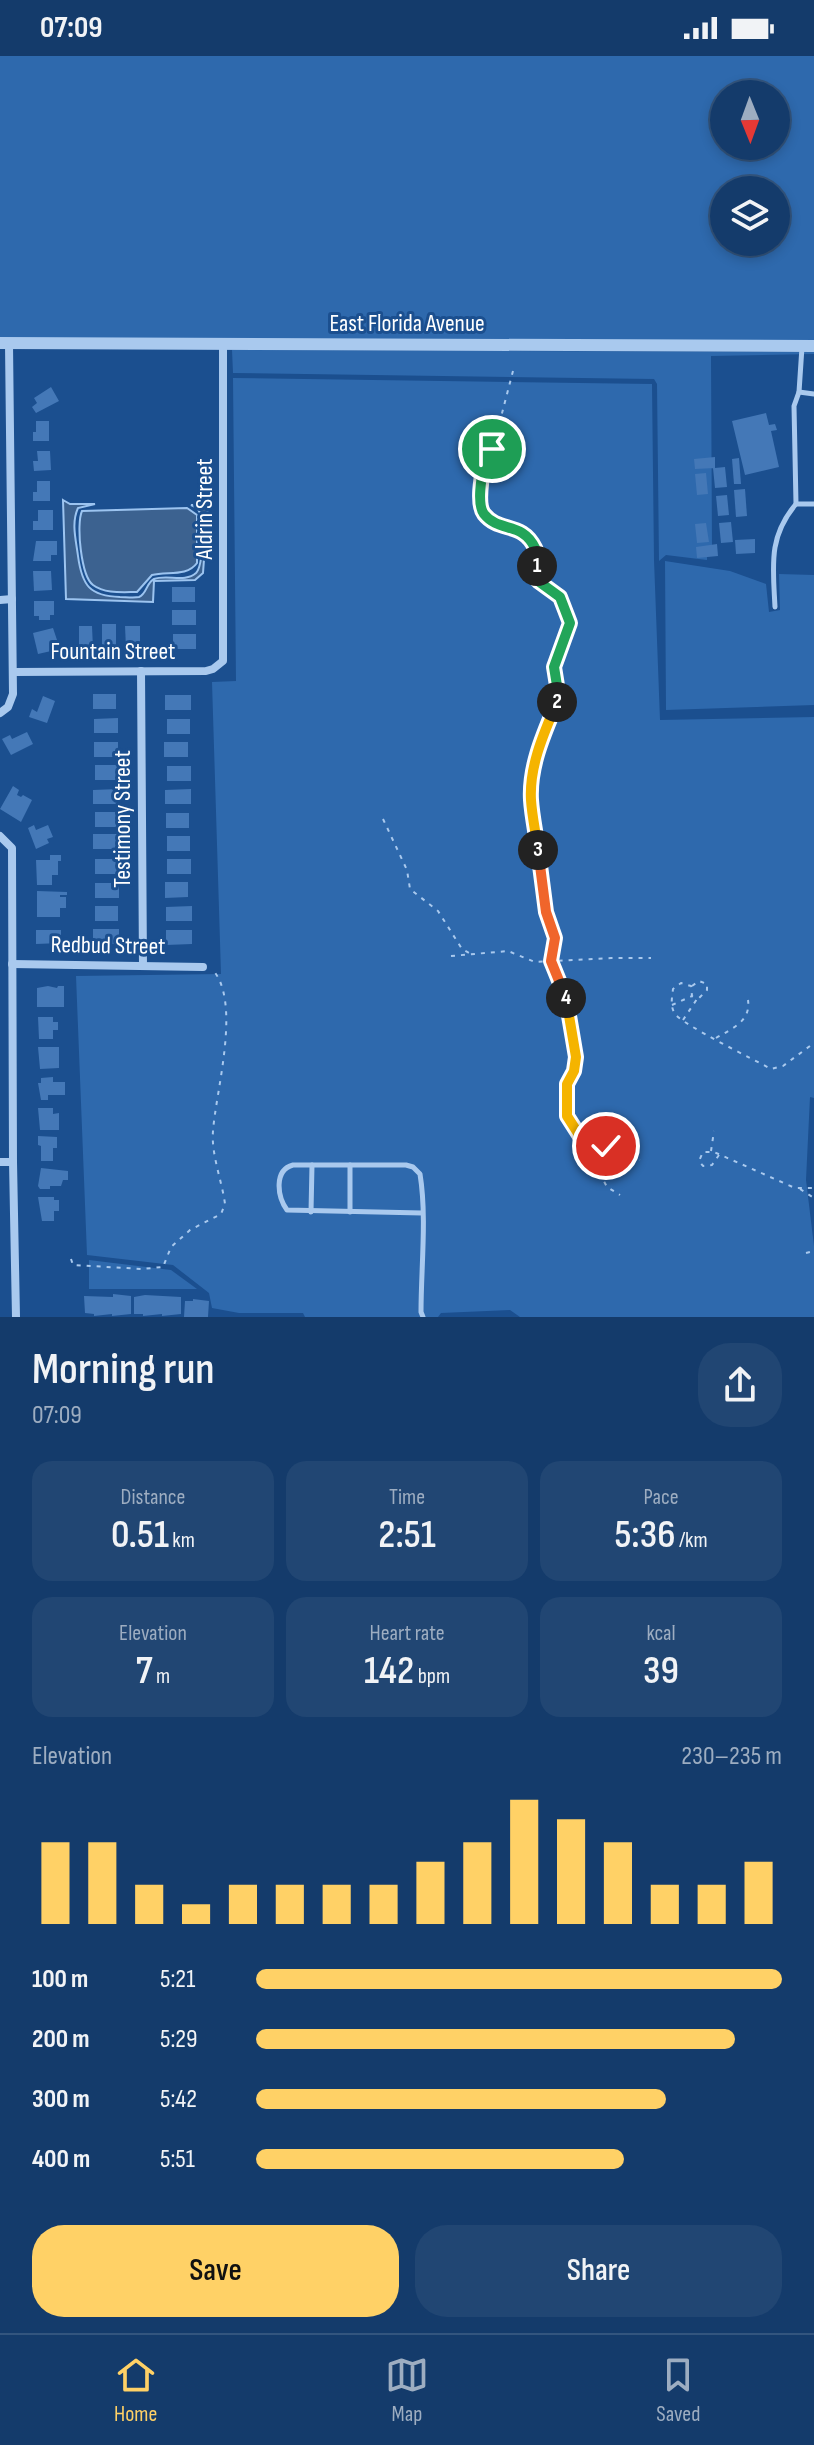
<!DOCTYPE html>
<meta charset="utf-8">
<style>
body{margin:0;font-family:"Sofia Sans Condensed",sans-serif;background:#214673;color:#f1f3f6;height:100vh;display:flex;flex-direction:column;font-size:30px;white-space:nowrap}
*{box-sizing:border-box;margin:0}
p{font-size:26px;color:#9dadc1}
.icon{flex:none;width:44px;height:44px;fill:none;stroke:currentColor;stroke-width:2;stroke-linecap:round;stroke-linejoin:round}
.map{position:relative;height:1261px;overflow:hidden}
.sheet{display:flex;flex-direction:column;background:#143b6b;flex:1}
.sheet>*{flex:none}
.needle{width:52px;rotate:179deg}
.controls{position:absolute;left:710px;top:24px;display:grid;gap:16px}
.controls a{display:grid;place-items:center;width:80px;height:80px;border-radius:50%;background:#143b6b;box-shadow:0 4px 12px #0003,0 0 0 2px #33557e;font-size:40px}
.pin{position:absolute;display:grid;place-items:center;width:68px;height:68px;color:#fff;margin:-34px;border:4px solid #fff;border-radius:50%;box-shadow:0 2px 8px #0007}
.km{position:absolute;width:40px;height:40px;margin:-20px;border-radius:50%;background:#222;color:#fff;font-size:22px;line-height:40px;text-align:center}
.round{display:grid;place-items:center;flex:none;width:84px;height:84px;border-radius:32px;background:#214673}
.overview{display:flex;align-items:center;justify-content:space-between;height:136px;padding:0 32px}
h1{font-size:44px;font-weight:600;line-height:60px}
.stats{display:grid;grid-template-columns:repeat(3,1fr);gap:12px;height:136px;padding:8px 32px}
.stats div{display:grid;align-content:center;border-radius:20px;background:#214673;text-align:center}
.stats b{font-size:40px;font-weight:600}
.stats small{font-size:22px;font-weight:400}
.stats p{font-size:22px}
.chart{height:224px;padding:16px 32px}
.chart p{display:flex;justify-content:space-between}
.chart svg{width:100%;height:144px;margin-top:8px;stroke:#ffd166;stroke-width:6}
.button{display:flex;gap:16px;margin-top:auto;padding:16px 32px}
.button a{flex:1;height:92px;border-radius:32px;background:#ffd166;color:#111;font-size:32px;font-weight:600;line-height:92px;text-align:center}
.button a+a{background:#214673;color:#f1f3f6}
ul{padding:0 32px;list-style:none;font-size:26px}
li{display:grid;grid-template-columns:128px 96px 1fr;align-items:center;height:60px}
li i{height:20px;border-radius:10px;background:#ffd166}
.status{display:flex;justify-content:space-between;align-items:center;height:56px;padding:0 40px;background:#143b6b;direction:ltr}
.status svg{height:22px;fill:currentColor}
.tabs{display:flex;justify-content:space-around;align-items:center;height:112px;border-top:2px solid #33557e;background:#143b6b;font-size:22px;color:#9dadc1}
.tabs a{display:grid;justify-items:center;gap:4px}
.tabs .selected{color:#ffd166}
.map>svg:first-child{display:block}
</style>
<div class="status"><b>07:09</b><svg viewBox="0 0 49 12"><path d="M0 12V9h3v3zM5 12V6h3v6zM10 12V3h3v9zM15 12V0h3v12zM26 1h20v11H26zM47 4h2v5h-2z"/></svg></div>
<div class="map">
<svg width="814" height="1261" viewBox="0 0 814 1261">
<rect width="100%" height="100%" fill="#1b4f8f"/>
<g fill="#2e69ad" fill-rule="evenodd">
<path d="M0,0H814V290L0,287ZM724,38H776V90H724ZM724,134H776V186H724Z"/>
<polygon points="232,294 814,296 814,298 711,300 712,493 707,493 707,504 666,499 659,505 657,328 654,323 233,317"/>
<polygon points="233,322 652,328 654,504 660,664 814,661 814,1042 810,1041 806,1124 814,1190 814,1261 520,1261 510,1254 441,1257 438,1261 305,1261 303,1257 239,1257 212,1252 209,1237 173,1209 87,1199 76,920 221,918 212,626 236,625"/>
<polygon points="665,505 730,515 766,528 769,556 780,554 779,518 814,519 814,649 666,654"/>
<polygon points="89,1204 171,1214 197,1233 89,1233"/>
</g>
<g fill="#3c6290" stroke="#9cc4f0" stroke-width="2">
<path d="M63,444L70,448H95L78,452C71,467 76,484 78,500C82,530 90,540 120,541C125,541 134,542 139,541C147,538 146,527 154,523C167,518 185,527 196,517C203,510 205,466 200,457C198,452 196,451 191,449H208L203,517L195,524L154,525L153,546L66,543Z"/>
<path d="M187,452L197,459V507C187,521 167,515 152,519L137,536C123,536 105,538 93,529C81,520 76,468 82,455Z"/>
</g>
<g fill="#4478b7">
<polygon points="51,331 59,345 36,357 32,351 37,347 34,342"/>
<polygon points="766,357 769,369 775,368 777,374 771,375 779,411 745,419 732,365"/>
<polygon points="36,365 49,365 49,385 33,385 33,376 36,376"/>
<polygon points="37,395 50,395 51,414 34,415 33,405 38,405"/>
<polygon points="715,401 715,412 725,411 727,431 715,432 713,412 715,412 695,413 694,403"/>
<polygon points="739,402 741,428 734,428 732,403"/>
<polygon points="706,417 708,438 697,439 695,418"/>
<polygon points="37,425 50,425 50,445 33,445 33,436 37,436"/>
<polygon points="745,433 747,460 736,461 734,434"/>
<polygon points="727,439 729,459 718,460 716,440"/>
<polygon points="38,454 53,454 53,474 33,474 33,465 38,465"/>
<polygon points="731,466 733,486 721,487 719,467"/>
<polygon points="706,467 709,486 697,487 695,468"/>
<polygon points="755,483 755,497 736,498 735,484"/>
<polygon points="36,485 57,485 57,499 51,499 51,505 33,505"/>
<polygon points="717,488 718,500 697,502 696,491"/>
<polygon points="33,515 51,515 52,534 34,535"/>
<rect x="172" y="531" width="23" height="15"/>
<polygon points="34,545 54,545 54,559 50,559 50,564 39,564 39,560 34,560"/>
<rect x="172" y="554" width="24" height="15"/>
<rect x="102" y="568" width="14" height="23"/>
<polygon points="79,570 92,570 93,593 79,593"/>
<polygon points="125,570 140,570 140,592 126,592"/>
<polygon points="53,572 60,593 38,598 33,577"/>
<rect x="173" y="578" width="23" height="15"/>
<rect x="93" y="638" width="23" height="15"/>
<rect x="165" y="639" width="26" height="15"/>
<polygon points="43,640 55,645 47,667 29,661 32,653 37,656"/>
<polygon points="118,662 118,677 94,677 94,663"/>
<rect x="167" y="663" width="23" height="15"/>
<polygon points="27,676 33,688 11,699 2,683 10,679 12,683"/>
<rect x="94" y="686" width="24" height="15"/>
<rect x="164" y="686" width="24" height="15"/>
<rect x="95" y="709" width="24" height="15"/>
<rect x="167" y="710" width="24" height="15"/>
<polygon points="13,730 19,734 17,739 21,741 23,739 32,744 21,766 0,753"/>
<polygon points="119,733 119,748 93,748 93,734"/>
<polygon points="191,733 191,748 165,748 165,734"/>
<rect x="95" y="756" width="23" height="15"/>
<rect x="166" y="757" width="23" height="15"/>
<polygon points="34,769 36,774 48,769 53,781 47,783 49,787 36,793 28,772"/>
<rect x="93" y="778" width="26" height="15"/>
<rect x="167" y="780" width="23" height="15"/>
<polygon points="50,799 61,799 61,805 58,805 58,819 52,819 52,829 37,829 36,804 50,804"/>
<rect x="95" y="803" width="24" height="15"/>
<rect x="167" y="803" width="24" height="15"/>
<polygon points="165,826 188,826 188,841 165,842"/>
<rect x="95" y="827" width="24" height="15"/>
<polygon points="37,835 67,836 67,839 60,839 60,841 66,841 66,852 60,852 60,861 37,861"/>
<rect x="95" y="850" width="23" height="15"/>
<polygon points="192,850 192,865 166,865 166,851"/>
<rect x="93" y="873" width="26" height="15"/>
<polygon points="36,874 61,874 61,887 36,888"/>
<polygon points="166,874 192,874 192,888 166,889"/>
<polygon points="48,930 57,932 58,930 64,930 64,951 37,951 37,932"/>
<polygon points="38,961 53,961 53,966 58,966 58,974 53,974 53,983 39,983"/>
<polygon points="38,991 59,991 59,1012 40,1013"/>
<polygon points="53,1021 53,1026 65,1026 65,1039 48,1039 48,1044 41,1044 38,1027 41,1027 41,1022"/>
<polygon points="38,1052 53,1052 53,1058 59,1057 59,1074 40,1074"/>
<polygon points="38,1080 57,1081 57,1092 53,1092 53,1105 41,1105 41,1090 38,1089"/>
<polygon points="41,1112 68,1115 68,1124 63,1124 61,1130 50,1130 50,1133 40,1133 38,1130"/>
<polygon points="38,1141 54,1141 54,1144 59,1144 59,1155 54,1155 54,1165 42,1165"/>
<polygon points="113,1238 131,1240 131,1258 112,1260 112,1258 94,1260 94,1258 85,1257 84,1240 113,1241"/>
<polygon points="145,1239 181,1241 181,1258 162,1260 162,1258 143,1260 143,1258 134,1258 134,1241"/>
<polygon points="193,1243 209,1245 208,1261 184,1261 185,1245 193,1245"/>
</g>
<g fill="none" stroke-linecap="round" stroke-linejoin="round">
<g stroke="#a9c9ee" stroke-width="2" stroke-dasharray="4 6" stroke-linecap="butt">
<path d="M513,315L494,388L492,393L486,396C485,410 478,434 480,447C484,478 530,461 538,500C540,508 537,516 538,525L560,541L570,567L554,611L559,642L541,681L539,698L533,717L531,743L546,856L555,882L551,905L567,943L576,1001L574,1015L567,1028V1060L572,1071L583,1085L584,1098L599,1116L607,1131L620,1139"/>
<polyline points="383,763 407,814 410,833 438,855 462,893 473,899"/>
<polyline points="451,900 508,895 535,906 611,902 651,902"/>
<polyline points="692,930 699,925 707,928 707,934 699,942"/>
<polyline points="672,949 692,940"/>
<path d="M683,964L697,943L692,940L691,930L681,927L673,933C672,942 670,950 675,958C683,969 755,1004 771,1013L783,1010L814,987"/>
<path d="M716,982C733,972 751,965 748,944"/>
<path d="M583,1085C604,1089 619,1099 640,1104"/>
<polyline points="711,1095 714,1075"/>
<polyline points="719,1099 712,1109 703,1110 699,1105 703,1096 714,1096 795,1132 814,1132"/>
<polyline points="599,1116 616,1099"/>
<polyline points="800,1133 814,1142"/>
<polyline points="806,1197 814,1195"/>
<path d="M71,1203L73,1209L142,1213L163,1211L171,1191L190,1174L221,1158L225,1148C222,1125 211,1098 213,1075C216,1034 242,945 212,913"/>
</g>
<g stroke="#a9c9ee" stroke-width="5">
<polyline points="802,291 799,336 794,350 796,448 814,448"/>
<polyline points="799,336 814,338"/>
<path d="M775,551C773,510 768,481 796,448"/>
<polyline points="311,1156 312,1109"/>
<polyline points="350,1156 350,1109"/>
<path d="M422,1157L287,1154C277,1140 274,1114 293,1109H406L413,1111L420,1118C427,1161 421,1212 421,1256L423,1261"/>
</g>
<g stroke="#a9c9ee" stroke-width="8">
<polyline points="0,544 12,543"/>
<polyline points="141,615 143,910"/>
<polyline points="13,616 206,615 213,613 223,605 223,288"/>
<polyline points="0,657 8,651 13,638 9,288"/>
<polyline points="0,780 12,792 13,1106 16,1261"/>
<polyline points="12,908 203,911"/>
<polyline points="0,1106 13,1106"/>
</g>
<polyline stroke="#a9c9ee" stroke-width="12" points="0,287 814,290"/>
</g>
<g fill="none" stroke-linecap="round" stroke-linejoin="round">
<defs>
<path id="split-1" d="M492,393L486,396C484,410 475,446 484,458C499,477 522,465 535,492C538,499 539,502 537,510"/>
<polyline id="split-2" points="537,510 538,525 560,541 570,567 554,611 559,642 557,646"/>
<path id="split-3" d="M538,794C536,778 532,760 531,744C529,710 544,677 557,646"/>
<polyline id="split-4" points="538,794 546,856 555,882 551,905 566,942"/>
<polyline id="split-5" points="566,942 576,1001 574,1015 567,1028 567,1060 583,1085 606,1090"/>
</defs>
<use href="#split-1" stroke="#fff" stroke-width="16"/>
<use href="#split-2" stroke="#fff" stroke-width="16"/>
<use href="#split-3" stroke="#fff" stroke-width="16"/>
<use href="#split-4" stroke="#fff" stroke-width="16"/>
<use href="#split-5" stroke="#fff" stroke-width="16"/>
<use href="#split-1" stroke="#22a559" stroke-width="10"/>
<use href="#split-2" stroke="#22a559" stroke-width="10"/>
<use href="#split-3" stroke="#f5b400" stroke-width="10"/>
<use href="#split-4" stroke="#f0652b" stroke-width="10"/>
<use href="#split-5" stroke="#f5b400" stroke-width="10"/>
</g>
<g text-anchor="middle" stroke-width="6" stroke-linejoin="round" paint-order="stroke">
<g font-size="24" fill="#fff" stroke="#1b4f8f">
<text x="407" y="275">East Florida Avenue</text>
<text transform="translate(204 453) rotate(-90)" y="8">Aldrin Street</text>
<text x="113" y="603">Fountain Street</text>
<text transform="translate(122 763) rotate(-90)" y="8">Testimony Street</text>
<text transform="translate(108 889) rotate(1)" y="8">Redbud Street</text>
</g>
</g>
</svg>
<div class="controls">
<a><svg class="needle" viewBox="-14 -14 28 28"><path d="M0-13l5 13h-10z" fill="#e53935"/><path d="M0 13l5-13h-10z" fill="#9dadc1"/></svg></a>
<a><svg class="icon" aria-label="layers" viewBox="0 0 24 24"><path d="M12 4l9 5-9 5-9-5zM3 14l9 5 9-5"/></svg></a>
</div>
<div class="pin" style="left:492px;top:393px;background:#1e9e55"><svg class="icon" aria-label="arrive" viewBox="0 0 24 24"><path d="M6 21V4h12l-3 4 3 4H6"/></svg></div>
<div class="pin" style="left:606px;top:1090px;background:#d93025"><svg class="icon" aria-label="check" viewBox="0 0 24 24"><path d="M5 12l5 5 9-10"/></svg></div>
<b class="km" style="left:537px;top:510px">1</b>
<b class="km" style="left:557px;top:646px">2</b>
<b class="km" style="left:538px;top:794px">3</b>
<b class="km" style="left:566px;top:942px">4</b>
</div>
<section class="sheet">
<div class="overview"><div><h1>Morning run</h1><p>07:09</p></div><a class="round"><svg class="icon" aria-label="share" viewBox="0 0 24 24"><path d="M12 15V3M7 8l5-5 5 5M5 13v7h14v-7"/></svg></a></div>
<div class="stats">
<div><p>Distance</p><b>0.51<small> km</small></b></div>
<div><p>Time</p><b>2:51</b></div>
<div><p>Pace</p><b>5:36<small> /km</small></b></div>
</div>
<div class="stats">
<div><p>Elevation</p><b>7<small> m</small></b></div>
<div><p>Heart rate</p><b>142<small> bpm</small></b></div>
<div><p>kcal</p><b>39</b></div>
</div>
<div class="chart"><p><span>Elevation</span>230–235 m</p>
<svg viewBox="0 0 160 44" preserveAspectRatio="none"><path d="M5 44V19M15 44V19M25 44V32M35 44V38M45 44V32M55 44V32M65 44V32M75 44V32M85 44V25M95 44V19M105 44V6M115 44V12M125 44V19M135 44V32M145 44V32M155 44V25"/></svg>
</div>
<ul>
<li><b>100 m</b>5:21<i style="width:100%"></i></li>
<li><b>200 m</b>5:29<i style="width:91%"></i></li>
<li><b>300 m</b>5:42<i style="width:78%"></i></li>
<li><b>400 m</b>5:51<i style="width:70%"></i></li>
</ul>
<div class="button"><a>Save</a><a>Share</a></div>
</section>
<nav class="tabs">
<a class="selected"><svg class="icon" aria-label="home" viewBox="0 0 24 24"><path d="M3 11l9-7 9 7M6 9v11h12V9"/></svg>Home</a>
<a><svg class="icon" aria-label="map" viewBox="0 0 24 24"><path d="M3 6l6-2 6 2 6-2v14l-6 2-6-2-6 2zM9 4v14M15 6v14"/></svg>Map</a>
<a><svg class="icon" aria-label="saved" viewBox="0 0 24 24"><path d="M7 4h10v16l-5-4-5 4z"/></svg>Saved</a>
</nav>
